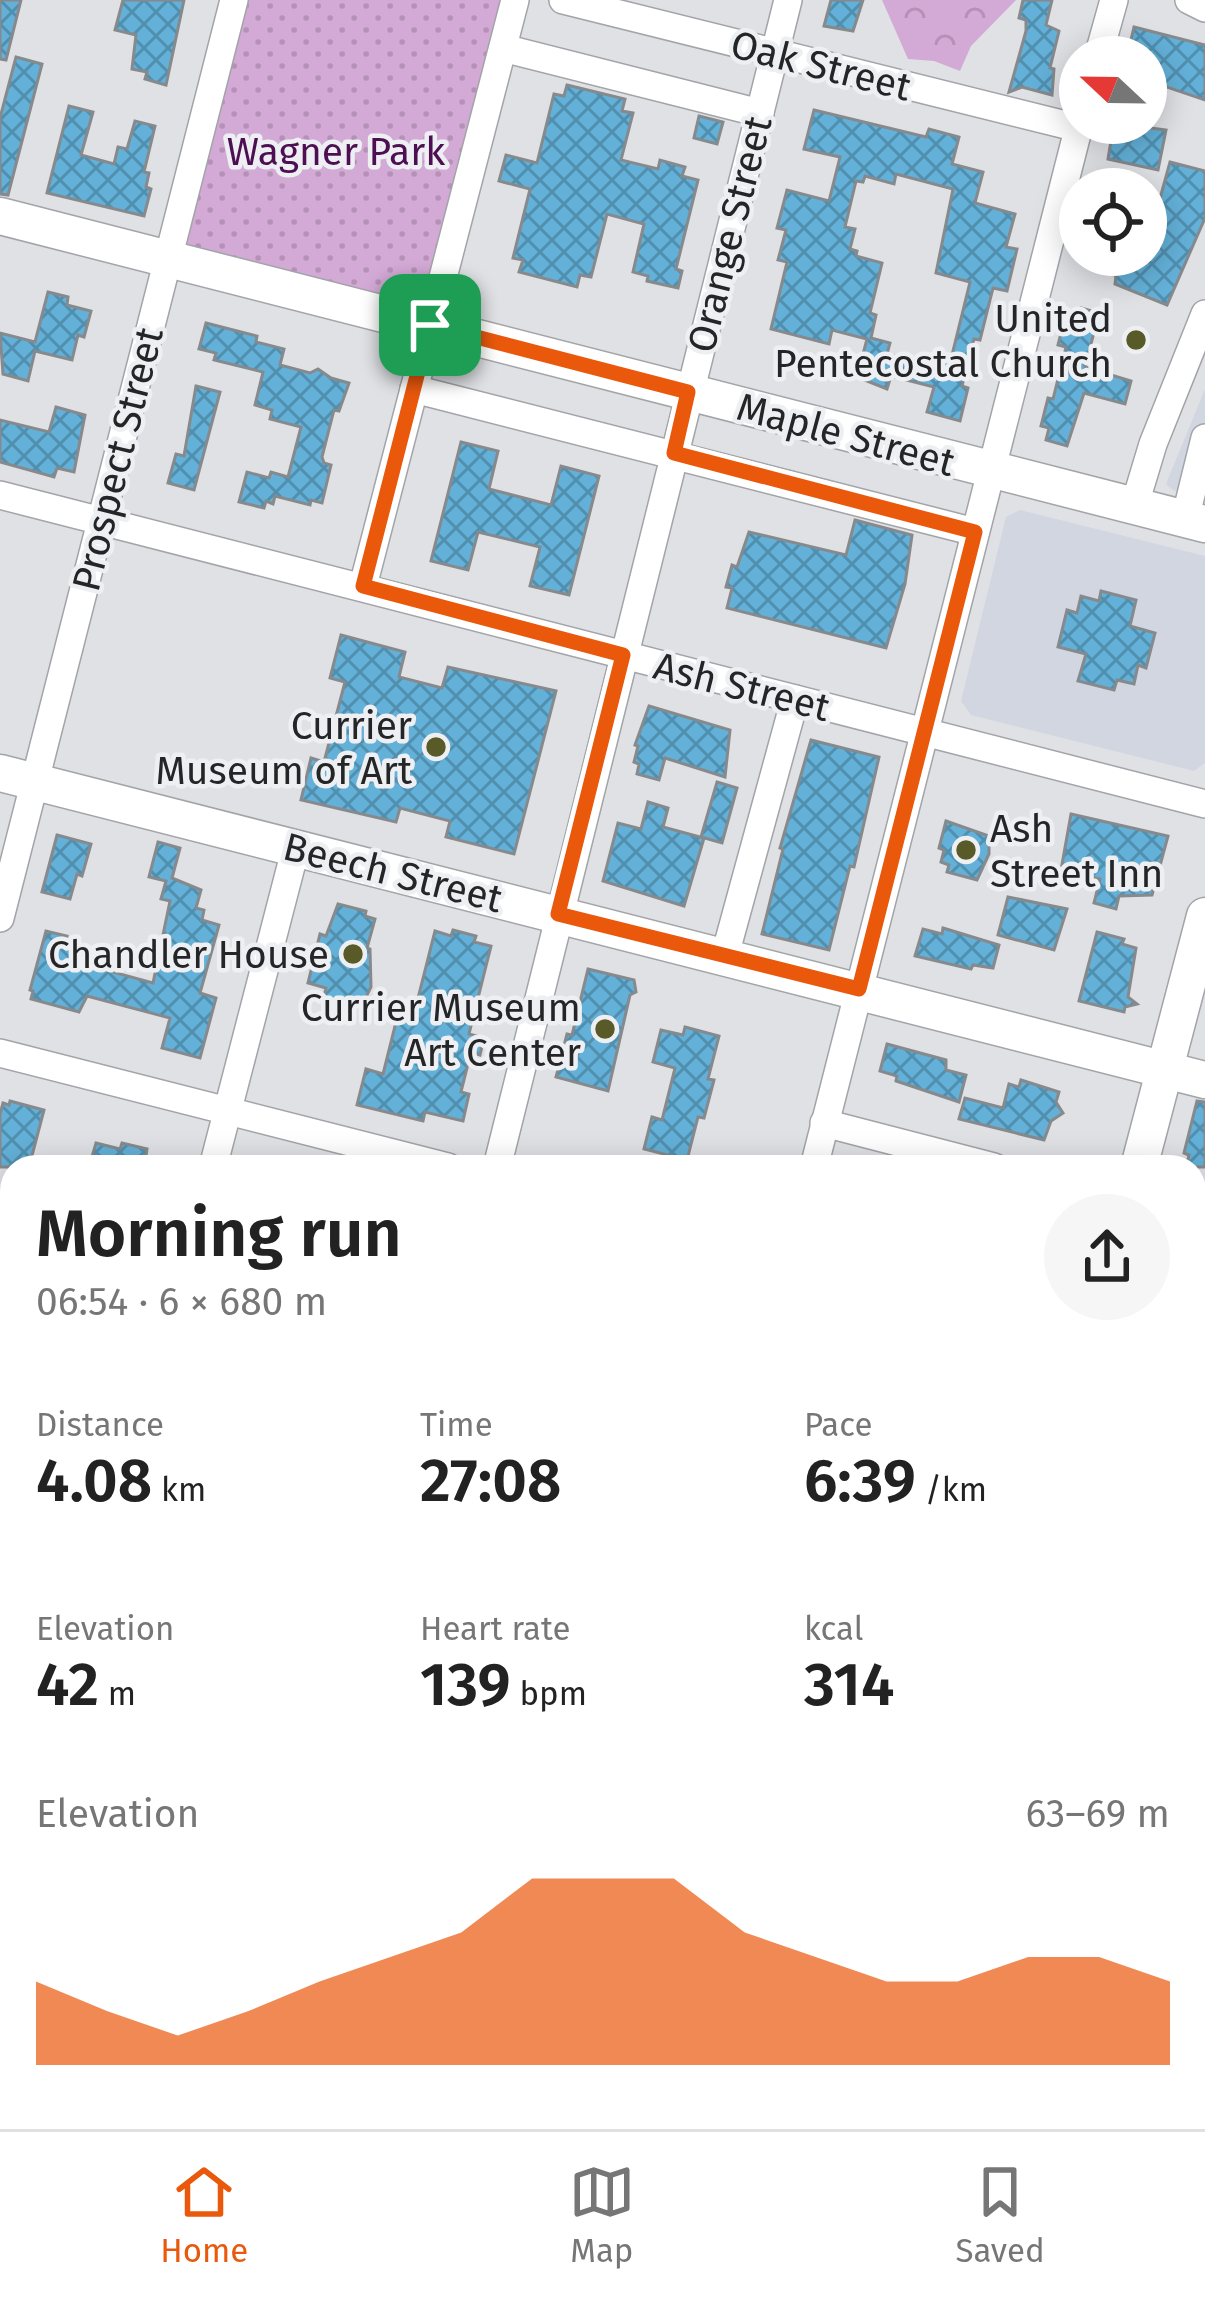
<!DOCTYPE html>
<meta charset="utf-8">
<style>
body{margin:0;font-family:"Fira Sans",sans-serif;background:#f6f6f6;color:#222;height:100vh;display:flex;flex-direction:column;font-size:45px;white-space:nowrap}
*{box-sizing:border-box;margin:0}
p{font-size:39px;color:#767676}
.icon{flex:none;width:66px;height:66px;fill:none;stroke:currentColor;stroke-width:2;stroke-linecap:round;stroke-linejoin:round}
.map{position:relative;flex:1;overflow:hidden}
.details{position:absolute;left:0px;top:1155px;width:1206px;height:975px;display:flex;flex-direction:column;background:#fff;border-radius:36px 36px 0 0;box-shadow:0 6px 30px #0003}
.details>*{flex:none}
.needle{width:78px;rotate:292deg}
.fabs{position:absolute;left:1059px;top:36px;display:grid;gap:24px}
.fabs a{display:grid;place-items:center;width:108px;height:108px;border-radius:50%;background:#fff;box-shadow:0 6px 30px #0003;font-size:60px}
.pin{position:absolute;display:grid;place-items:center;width:102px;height:102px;color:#fff;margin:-51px;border-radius:24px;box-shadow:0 6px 18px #0006}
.round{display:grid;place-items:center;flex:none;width:126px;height:126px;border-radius:63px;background:#f6f6f6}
.headline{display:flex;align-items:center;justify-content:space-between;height:204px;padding:0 36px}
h1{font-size:66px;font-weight:600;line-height:90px}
.figures{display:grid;grid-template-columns:repeat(3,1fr);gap:18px;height:204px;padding:12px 36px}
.figures div{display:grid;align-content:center}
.figures b{font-size:60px;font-weight:600}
.figures small{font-size:33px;font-weight:400}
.figures p{font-size:33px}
.chart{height:336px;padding:24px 36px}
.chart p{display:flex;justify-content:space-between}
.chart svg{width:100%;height:216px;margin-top:12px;fill:#ea580c;opacity:.7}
.tabs{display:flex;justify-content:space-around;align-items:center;height:168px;border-top:3px solid #e0e0e0;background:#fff;font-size:33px;color:#767676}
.tabs a{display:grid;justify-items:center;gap:6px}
.tabs .selected{color:#ea580c}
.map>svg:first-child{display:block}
</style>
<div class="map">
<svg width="1205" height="2129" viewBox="0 0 1205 2129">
<defs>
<pattern id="forest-crowns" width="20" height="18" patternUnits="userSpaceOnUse" patternTransform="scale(3)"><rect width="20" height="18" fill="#d3a9d6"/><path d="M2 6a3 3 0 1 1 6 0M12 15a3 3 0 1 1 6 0" fill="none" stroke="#b591b8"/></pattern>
<pattern id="park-dots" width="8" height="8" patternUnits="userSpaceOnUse" patternTransform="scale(3)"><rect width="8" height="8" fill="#d3a9d6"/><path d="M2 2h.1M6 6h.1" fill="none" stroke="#b591b8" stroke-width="1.8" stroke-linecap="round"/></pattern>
<pattern id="building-cross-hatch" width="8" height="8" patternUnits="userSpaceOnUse" patternTransform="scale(3)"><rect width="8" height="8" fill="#63b0d8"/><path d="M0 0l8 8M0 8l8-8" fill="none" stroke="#518faf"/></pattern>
</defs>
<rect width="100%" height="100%" fill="#dfe1e5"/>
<g fill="#d1d6e1">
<polygon points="1205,389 1205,498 1173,490 1166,484"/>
<polygon points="1020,510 1205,556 1205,763 1194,771 971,715 961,701 1006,517"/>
</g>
<polygon fill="url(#forest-crowns)" points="882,0 1016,0 971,46 960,71 934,61 908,59"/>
<g fill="url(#park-dots)">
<polygon points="234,0 515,0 430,325 168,258"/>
<polygon points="1194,1663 1205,1666 1205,1909 1194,1951"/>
</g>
<g fill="url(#building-cross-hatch)" stroke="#868a8d" stroke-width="3" fill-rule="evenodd">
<polygon points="0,0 21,0 6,60 0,59"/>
<polygon points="123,0 184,0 166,85 145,79 147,72 132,69 136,35 115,30"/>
<polygon points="831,0 863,0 853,31 824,26"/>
<polygon points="1023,0 1052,0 1046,25 1059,31 1050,68 1054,69 1052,95 1022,87 1009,92 1026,31 1026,20 1019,18"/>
<polygon points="1134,27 1205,45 1205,100 1146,80 1146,57 1127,57"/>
<polygon points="16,57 42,64 8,195 0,194 0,118"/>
<polygon points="567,85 625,99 622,111 633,113 621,160 658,169 660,160 685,167 682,176 698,180 676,269 682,271 678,288 647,281 648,276 633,272 644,224 607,214 591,277 580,275 577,287 519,272 523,260 513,258 530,189 499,181 506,155 537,163 554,94 564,96"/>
<polygon points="69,106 93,112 81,155 114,164 118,147 127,149 135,121 155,126 144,172 149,173 146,187 151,189 144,216 47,193"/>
<path d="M814,110L926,137L929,129L959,137L952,164L983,172L975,203L1015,214L1006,247L1017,249L1007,291L993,288L980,340L974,339L962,386L968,388L960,421L927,412L934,387L891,376L887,389L857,377L867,339L832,330L829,344L771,329L787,262L778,260L786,230L777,228L787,190L829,201L840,157L804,149ZM896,174L953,189L936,273L970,282L950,363L941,360L939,368L887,354L890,343L871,338L876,315L870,313L882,263L856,256L857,251L850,249L855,229L845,227L856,181L863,182L865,176L894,184Z"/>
<polygon points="699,116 723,122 717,144 694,138"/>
<polygon points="1114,123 1166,130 1158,170 1108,159"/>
<polygon points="1170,162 1205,171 1205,218 1167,305 1115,284 1116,276 1100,268 1106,255 1146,255 1146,210 1156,213"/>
<polygon points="48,292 68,297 67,305 91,311 84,337 78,335 72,360 35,351 28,381 3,374 0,333 35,342"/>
<polygon points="1081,308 1099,313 1085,367 1131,381 1125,404 1084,393 1067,446 1046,440 1049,428 1041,426 1048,398 1053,399 1066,347 1058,345 1064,321 1077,324"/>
<polygon points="206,323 257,336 256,342 284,349 280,365 310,373 318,369 331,378 349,383 339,411 334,410 322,457 324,463 331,465 322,503 311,500 310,505 275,496 273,504 266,501 264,508 239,502 247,472 269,478 271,472 288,477 301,427 270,419 272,410 255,405 263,372 214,360 216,353 199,349"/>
<polygon points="196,386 220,392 194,490 168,483 176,454 184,456"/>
<polygon points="56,407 85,415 74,472 57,468 54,477 0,462 0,420 49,432"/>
<polygon points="461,442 498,451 489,489 551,505 561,466 599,476 569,595 530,586 540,547 478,532 468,570 431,561"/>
<polygon points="855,520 912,535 905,584 886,648 727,608 732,588 726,587 732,565 737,567 749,532 846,555"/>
<polygon points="1101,591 1136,600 1130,626 1155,633 1146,668 1138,665 1134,684 1117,680 1114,690 1078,681 1086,654 1058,647 1067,610 1077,613 1081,596 1099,601"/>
<polygon points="341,635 405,652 399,677 442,688 448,667 556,691 514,854 446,837 450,821 400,808 396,822 301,800 311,758 324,762 345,682 330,678"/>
<polygon points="649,706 730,730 725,777 665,758 659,780 637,774 639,764 634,762 638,746 635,745"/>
<polygon points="811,740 879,757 854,867 850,866 829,950 762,934 783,849 780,848"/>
<polygon points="717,782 737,788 722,843 701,837"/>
<polygon points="648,802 668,808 663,827 704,838 684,906 603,881 618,823 641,829"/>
<polygon points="1071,814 1168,836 1152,895 1119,896 1116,909 1094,903 1100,879 1061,870"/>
<polygon points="946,821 989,836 989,854 977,880 947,872 949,865 941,862 944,850 939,848"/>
<polygon points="57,835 91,844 82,876 77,874 70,899 42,892"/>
<polygon points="158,842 180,848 172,878 201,890 196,908 204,910 202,920 219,925 200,993 216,998 200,1058 162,1048 170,1018 87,996 79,1012 31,999 33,991 30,990 46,931 67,936 65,945 95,953 94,967 153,983 170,901 161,899 166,881 149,877"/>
<polygon points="1008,897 1067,909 1054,950 998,935"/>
<polygon points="338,904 366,911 365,916 375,919 367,948 370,949 371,987 365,999 353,1004 323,1000 326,988 308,983 320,934 326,936"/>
<polygon points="943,928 999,945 993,968 973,965 971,969 915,956 923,929 942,934"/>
<polygon points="453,930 476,936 474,942 491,946 469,1034 484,1038 480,1055 471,1052 461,1092 469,1094 463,1121 425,1112 423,1121 357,1105 366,1069 383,1074 399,1010 414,1014 435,931 451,936"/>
<polygon points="1097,932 1124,939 1122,944 1136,948 1128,997 1137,1004 1125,1007 1124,1012 1079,1001"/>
<polygon points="588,969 634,980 636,992 630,995 608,1091 556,1077 567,1034 572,1035"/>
<polygon points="685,1027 719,1036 708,1079 714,1080 704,1118 698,1117 687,1160 644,1149 652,1117 662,1120 675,1068 653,1062 661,1030 683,1035"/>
<polygon points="887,1044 946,1060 946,1070 966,1075 959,1102 896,1081 897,1076 880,1071"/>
<polygon points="1021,1080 1059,1092 1056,1102 1063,1113 1051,1121 1044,1140 959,1119 965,1098 1003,1108 1009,1084 1019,1087"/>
<polygon points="10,1101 44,1110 29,1167 0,1167 0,1114 3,1103 9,1105"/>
<polygon points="1197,1101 1205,1102 1205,1167 1186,1167 1189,1155 1184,1153"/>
<polygon points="96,1143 120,1149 122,1143 147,1149 146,1156 165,1161 164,1167 89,1167"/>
</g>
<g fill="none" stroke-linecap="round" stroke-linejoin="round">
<defs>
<g id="minor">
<polyline points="563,0 1078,128"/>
<polyline points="1189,0 1205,8"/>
<polyline points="503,48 760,113"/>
<polyline points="1098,57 1114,0"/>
<polyline points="414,389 975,532"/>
<polyline points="0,495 1205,804"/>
<polyline points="1134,507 1153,444 1205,314"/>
<polyline points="1185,519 1205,438"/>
<polyline points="363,586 515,0"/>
<polyline points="0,918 234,0"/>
<polyline points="725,955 795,699"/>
<polyline points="0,1053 448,1167"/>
<polyline points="824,1123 994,1167"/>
<polyline points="213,1167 296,847"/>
<polyline points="497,1167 788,0"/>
<polyline points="814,1167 1080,122"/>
<polyline points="1194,1218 1205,1221"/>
<polyline points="0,1330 12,1333"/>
<polyline points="1194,1360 1205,1363"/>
<polyline points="0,1470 12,1423"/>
<polyline points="1194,1500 1205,1503"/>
<polyline points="1194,1636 1205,1639"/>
<polyline points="0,1843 12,1846"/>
<polyline points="0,2014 12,1966"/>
<polyline points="1194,2075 1205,2033"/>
<polyline points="1080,2118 1124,2129"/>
<polyline points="104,2129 107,2118"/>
<polyline points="248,2129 251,2118"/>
<polyline points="406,2129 408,2118"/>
<polyline points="434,2129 455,2124 460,2118"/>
<polyline points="571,2129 574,2118"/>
<polyline points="1179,2129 1182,2118"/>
</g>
<g id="major">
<polyline points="0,216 1205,524"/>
<polyline points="0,773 1205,1080"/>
<polyline points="1139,1167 1205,916"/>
<polyline points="893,2129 896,2118"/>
</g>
</defs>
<use href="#minor" stroke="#a2a4a8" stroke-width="30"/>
<use href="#major" stroke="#a2a4a8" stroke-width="39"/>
<use href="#minor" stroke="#fff" stroke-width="27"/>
<use href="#major" stroke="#fff" stroke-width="36"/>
</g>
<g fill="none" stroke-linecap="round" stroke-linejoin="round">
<defs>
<polygon id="route" points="430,325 688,392 674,453 975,532 859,989 558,914 623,655 363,586"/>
</defs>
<use href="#route" stroke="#fff" stroke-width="24"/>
<use href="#route" stroke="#ea580c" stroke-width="15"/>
</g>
<g fill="#585a27" stroke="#edeff3" stroke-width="4.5">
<circle cx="1136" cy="340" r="12"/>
<circle cx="436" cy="747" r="12"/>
<circle cx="966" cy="850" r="12"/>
<circle cx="353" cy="954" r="12"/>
<circle cx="605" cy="1029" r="12"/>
</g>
<g text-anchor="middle" stroke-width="9" stroke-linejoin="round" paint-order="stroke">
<g font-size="39" fill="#242526" stroke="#edeff3">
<text transform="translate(821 65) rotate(14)" y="14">Oak Street</text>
<text transform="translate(729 234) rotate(-76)" y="14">Orange Street</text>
<text transform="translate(846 434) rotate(15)" y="14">Maple Street</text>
<text transform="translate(117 459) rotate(-76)" y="14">Prospect Street</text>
<text transform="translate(742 686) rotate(14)" y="14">Ash Street</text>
<text transform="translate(393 872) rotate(14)" y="14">Beech Street</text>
</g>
<g font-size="39" fill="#4d0e52" stroke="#edeff3">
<text x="336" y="165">Wagner Park</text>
</g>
<g font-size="39" fill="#242526" stroke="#edeff3" text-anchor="end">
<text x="1112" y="332">United<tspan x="1112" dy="45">Pentecostal Church</tspan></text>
<text x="412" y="739">Currier<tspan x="412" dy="45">Museum of Art</tspan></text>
<text x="990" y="842" text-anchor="start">Ash<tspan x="990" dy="45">Street Inn</tspan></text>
<text x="329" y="968">Chandler House</text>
<text x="581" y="1021">Currier Museum<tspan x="581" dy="45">Art Center</tspan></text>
</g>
</g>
</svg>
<div class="fabs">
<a><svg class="needle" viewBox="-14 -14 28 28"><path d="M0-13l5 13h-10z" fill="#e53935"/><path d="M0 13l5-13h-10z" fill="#767676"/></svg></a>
<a><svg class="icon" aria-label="locate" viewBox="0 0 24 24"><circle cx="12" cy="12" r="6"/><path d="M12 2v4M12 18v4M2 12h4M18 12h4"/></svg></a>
</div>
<div class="pin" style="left:430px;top:325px;background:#1e9e55"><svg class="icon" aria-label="arrive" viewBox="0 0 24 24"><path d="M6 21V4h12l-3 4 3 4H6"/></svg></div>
<section class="details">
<div class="headline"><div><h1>Morning run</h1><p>06:54 · 6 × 680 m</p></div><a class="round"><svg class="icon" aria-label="share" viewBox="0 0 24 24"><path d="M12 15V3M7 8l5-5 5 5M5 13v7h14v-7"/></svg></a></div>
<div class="figures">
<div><p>Distance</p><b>4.08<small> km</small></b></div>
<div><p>Time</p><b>27:08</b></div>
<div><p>Pace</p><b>6:39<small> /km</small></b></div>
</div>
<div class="figures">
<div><p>Elevation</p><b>42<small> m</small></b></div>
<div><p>Heart rate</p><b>139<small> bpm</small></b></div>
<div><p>kcal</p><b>314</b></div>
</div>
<div class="chart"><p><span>Elevation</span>63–69 m</p>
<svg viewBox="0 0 160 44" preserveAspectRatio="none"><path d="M0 44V27L10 33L20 38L30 33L40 27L50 22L60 17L70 6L80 6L90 6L100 17L110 22L120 27L130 27L140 22L150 22L160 27V44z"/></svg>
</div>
</section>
</div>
<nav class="tabs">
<a class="selected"><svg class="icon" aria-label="home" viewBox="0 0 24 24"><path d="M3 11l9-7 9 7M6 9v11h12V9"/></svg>Home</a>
<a><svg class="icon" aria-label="map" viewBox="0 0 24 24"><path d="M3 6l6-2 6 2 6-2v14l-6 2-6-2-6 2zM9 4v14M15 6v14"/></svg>Map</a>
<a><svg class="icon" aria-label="saved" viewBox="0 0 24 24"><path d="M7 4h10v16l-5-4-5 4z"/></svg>Saved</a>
</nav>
